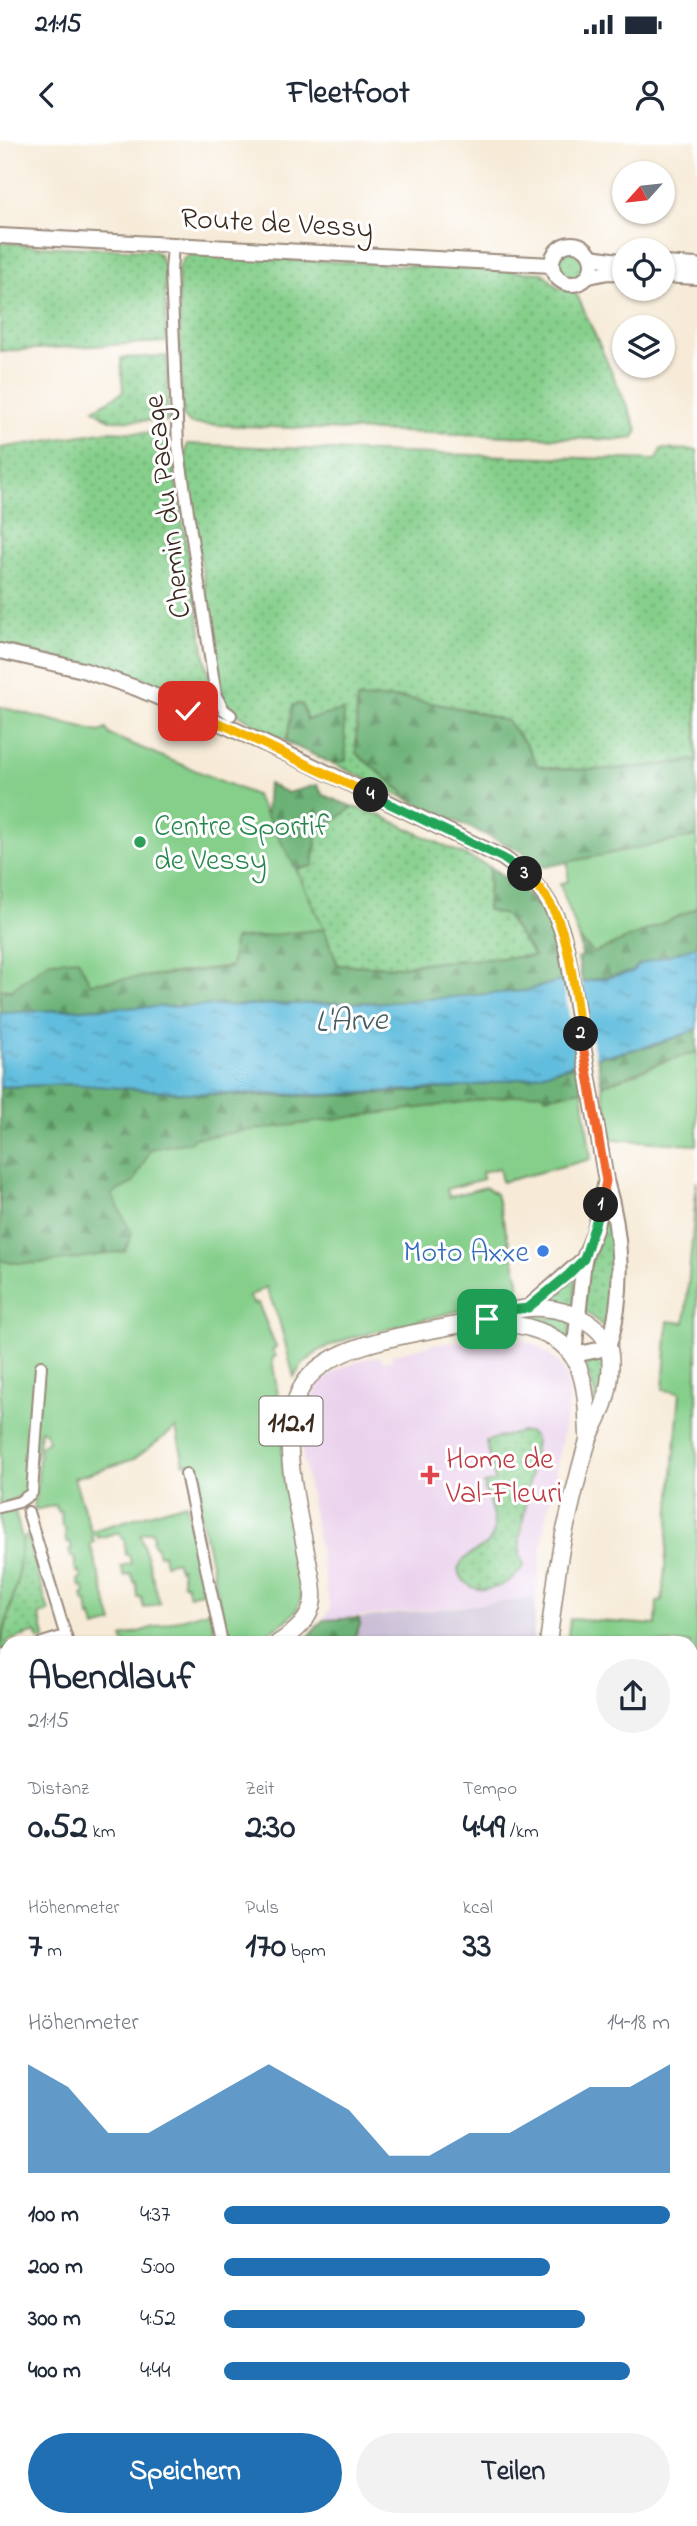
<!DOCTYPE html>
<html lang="de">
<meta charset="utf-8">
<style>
body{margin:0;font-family:"Indie Flower",sans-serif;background:#f2f2f3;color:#1f2937;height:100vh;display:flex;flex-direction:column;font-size:26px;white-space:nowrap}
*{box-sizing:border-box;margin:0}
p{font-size:23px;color:#747a83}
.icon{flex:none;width:38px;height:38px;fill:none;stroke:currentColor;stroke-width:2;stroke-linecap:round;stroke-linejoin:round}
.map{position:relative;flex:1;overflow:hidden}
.drawer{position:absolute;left:0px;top:1496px;width:698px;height:891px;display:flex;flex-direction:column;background:#fff;border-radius:21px 21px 0 0;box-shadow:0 2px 5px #0004}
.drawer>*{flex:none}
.needle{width:46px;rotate:243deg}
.buttons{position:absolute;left:612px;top:21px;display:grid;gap:14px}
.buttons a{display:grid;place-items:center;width:63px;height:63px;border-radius:50%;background:#fff;box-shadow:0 2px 5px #0004;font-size:35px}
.pin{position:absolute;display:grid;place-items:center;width:60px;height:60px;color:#fff;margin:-30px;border-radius:14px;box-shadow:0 4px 10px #0006}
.km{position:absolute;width:35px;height:35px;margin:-18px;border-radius:50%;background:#222;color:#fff;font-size:19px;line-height:35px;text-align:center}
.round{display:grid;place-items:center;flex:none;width:74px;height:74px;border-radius:37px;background:#f2f2f3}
.summary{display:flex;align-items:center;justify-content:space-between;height:119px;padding:0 28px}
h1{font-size:38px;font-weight:800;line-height:52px}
.figures{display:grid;grid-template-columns:repeat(3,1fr);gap:10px;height:119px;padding:7px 28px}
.figures div{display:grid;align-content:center}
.figures b{font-size:35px;font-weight:800}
.figures small{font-size:19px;font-weight:400}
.figures p{font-size:19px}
.chart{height:196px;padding:14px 28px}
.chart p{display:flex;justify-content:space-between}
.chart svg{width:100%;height:126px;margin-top:7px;fill:#1f6fb2;opacity:.7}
.action{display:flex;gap:14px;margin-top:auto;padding:14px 28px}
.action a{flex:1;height:80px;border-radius:42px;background:#1f6fb2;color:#fff;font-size:28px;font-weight:800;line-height:80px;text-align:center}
.action a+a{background:#f2f2f3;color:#1f2937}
ul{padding:0 28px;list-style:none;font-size:23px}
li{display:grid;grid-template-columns:112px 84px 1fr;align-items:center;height:52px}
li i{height:18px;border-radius:9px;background:#1f6fb2}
.status{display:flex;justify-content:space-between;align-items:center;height:49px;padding:0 35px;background:#fff;direction:ltr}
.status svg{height:19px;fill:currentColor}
header{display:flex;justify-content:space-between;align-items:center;height:91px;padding:0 28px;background:#fff;font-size:32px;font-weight:800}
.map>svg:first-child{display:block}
</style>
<div class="status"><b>21:15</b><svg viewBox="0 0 49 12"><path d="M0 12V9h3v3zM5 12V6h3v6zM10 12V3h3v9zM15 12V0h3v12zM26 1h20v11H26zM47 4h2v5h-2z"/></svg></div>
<header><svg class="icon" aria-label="back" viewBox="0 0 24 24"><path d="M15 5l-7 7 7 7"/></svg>Fleetfoot<svg class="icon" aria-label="person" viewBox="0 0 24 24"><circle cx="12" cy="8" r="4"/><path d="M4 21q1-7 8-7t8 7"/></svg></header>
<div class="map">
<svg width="697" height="2386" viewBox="0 0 697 2386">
<defs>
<pattern id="grass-dots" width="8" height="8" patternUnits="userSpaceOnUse" patternTransform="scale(1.75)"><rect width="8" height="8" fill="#85cf8b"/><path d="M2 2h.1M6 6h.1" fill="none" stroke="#6ea871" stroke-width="1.8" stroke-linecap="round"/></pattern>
<pattern id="forest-firs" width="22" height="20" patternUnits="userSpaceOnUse" patternTransform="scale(1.75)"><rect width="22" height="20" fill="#6cb277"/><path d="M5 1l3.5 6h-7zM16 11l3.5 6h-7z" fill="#5a9161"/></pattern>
<pattern id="water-ripples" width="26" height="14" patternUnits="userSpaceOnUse" patternTransform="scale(1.75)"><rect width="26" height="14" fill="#60bdde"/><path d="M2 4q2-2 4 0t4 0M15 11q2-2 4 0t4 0" fill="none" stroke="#509ab3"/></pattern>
</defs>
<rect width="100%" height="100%" fill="#fff"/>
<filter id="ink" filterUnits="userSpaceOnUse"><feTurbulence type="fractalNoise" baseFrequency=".0143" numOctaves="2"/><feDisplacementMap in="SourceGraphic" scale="14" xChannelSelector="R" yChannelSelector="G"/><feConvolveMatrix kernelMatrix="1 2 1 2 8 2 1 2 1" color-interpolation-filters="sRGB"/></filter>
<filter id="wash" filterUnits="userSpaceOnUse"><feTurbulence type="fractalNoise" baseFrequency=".00686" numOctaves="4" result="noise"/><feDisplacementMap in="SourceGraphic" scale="28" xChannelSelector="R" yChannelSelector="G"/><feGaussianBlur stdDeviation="1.57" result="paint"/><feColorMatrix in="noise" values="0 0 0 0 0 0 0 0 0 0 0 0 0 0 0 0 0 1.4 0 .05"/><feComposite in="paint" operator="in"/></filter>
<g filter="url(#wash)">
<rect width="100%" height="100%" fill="#f7ebd8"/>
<g fill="#ead1ec">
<polygon points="484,1200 524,1201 536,1205 558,1222 565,1233 569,1247 570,1258 545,1384 536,1458 323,1480 330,1469 302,1310 303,1283 309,1260 322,1241 339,1229 365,1219 380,1217 383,1221 392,1220 392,1215 433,1204"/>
<polygon points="0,1627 7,1628 7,1719 1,1766"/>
</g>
<g fill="#cabfd6">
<polygon points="536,1458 533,1503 352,1503 360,1485 359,1478"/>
<polygon points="697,1861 697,2159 691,2159 691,1863"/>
</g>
<g fill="url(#grass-dots)" stroke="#607c54" stroke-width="2">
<polygon points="0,102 34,106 152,110 159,114 165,129 166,202 0,211"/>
<circle cx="572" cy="125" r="14"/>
<polygon points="194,114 543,133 558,148 574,151 578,157 638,291 633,298 618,300 191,284 183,276 182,262 178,128 184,118"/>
<polygon points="167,216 168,281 110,280 94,269 123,252 121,218"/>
<polygon points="108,291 168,294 212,558 226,577 194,567 101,528 0,505 0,308"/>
<path d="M187,304L399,313L657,320L661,309L697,310V620C652,627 582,635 538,626L527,606L507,581L469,570L404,558L357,559L356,613L416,663L259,588C247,575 229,574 223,558L185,322Z"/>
<polygon points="353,667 379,675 490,727 487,769 505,775 534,816 421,823 400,827 338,825 324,789 296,729 313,726 317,693"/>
<path d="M606,1067H608C612,1105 618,1143 610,1180L603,1186L584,1170L586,1134L596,1110Z"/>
<polygon points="576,1133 574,1167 543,1160"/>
<polygon points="535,1175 568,1180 571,1183 568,1204 540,1186"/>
<path d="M602,1217C607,1234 599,1256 594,1272L595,1254L585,1225L588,1221Z"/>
<path d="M521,1292H528L534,1296L536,1302L520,1398V1414L524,1425C509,1449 470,1463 458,1430C463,1411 488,1411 493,1395C497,1380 487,1359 484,1344L495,1341L486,1301Z"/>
<polygon points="27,1396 49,1472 39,1475 45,1496 45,1499 39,1501 36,1492 8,1501 7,1508 0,1510 17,1442 22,1398"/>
<polygon points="0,2103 7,2105 7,2227 0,2227"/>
</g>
<g fill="url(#forest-firs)" stroke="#546e4a" stroke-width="2">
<path d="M403,558L469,570L507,581L527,606L538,626C582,635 652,626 697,620V696L544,727L521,711L416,663L356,613L357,559Z"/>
<polygon points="302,564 307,580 343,570 346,621 331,623 286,602 293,565"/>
<polygon points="268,644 288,653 317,645 323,655 353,667 317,693 313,726 296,729 266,675"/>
<path d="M490,727C510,741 541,761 550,785C557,803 558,822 561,841L525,851L393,862L103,868L0,873V849H11L50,821L78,819L90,843L231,827L234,799L324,789L338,825L400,827L421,823L534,816L505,775L487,770Z"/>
<polygon points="697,768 697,806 632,832 582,842 578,818 582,817 580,800 594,813"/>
<polygon points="697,889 697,912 660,923 602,946 597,917 603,915 614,916 623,912 654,906"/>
<path d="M577,925L582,950L545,957L541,952L196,998L190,1002L151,1009L132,1094L125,1111C95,1115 27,1130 0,1120V947C23,947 46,944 69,944C108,944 147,951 186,953C312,960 455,956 577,925Z"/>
<polygon points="359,1478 360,1485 352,1503 303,1503 323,1480"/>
<polygon points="697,1724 697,1796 691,1797 691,1726"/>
<polygon points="0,1891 7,1891 7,2105 0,2104"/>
<polygon points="0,2227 7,2227 7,2380 62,2380 65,2386 0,2386"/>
</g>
<g fill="#85cf8b" stroke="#607c54" stroke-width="2">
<polygon points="0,567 99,592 106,589 110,595 255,655 296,729 324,789 234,799 231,826 90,843 78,819 50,821 11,850 0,849"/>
<polygon points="697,696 697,768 594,813 580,800 560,744 568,741 568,722"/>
<polygon points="697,912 697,1005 612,999 602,946 660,923"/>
<path d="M582,950L591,1019L502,1042L499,1028L482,1032L483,1039L447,1049L449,1057L485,1047L496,1054L519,1140C520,1150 516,1153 508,1158L347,1199L320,1210L303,1224L294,1237L279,1180L266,1147L249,1157L254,1164L258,1163L276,1207L272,1210L276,1216L272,1219L282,1279L283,1335L302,1439C302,1449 302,1458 298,1467C290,1484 245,1508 228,1502L195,1349C200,1337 200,1331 189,1323L184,1324L176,1288L134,1319L74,1338L91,1391L186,1363L205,1451L189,1455L186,1444H183L181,1428L179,1429L176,1421L165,1424L163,1414L159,1415L156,1406H154L152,1399L154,1398L152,1391L140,1394L160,1463L144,1468L141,1457L138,1458L136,1442H134L131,1434L124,1436L121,1426L131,1423L129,1415H126L124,1399H122L119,1392L98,1398L97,1394L92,1396L94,1402L90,1404L113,1483L95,1488L92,1476L89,1477L87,1461L84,1462L82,1455L85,1453L83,1446L80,1447L78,1440L81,1439L79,1431L76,1432L74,1417H71L69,1410L72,1409L70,1402H66L65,1387H62L61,1371L58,1372L55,1365L36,1370L33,1361L36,1359L40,1306L48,1301L45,1292L41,1290L28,1350L24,1355L0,1364V1120C27,1130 94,1115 125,1111L132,1094L112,1054L133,1043L151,1009L190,1002L195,998L541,952L546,957Z"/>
<polygon points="697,1041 697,1646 691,1647 691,1503 567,1503 570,1479 656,1485 657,1462 662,1461 680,1252 663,1250 668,1181 685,1183"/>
<polygon points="14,1368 22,1398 17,1442 0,1504 0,1372"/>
<polygon points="210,1470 217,1503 124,1503 122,1497"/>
<polygon points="0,1532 7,1533 7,1606 0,1605"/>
<polygon points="0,1774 7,1775 7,1891 0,1891"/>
<polygon points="207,2380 346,2380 330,2386 210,2386"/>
</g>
<g fill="url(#water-ripples)" stroke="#4e747e" stroke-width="2">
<path d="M697,806V889C673,899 651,907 625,911C616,913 615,916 603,915L531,937L464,947L324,955L188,953L69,944L0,947V873L103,868L393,862L525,851L561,841L582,842L601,839L632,832L638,825Z"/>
<polygon points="697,1663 697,1724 691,1726 691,1665"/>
<polygon points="62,2380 182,2380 184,2386 65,2386"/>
</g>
<polygon fill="#f7ebd8" points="562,837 581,839 596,921 579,927"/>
</g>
<g filter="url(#ink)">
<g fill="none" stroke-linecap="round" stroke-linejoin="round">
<defs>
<g id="street">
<polyline points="173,105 171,131 178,306 216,556 224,570 231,575"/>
<polyline points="186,1334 222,1503"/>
<polyline points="0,1367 19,1362 32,1353 41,1226"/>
<polyline points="28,1372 68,1503"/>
<polyline points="42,1503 65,1496"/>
<polyline points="0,1516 7,1514"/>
<polyline points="202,2380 205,2386"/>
<polyline points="437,2380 442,2386"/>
<polyline points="345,2386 360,2380"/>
</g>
<g id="secondary">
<polyline points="0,96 552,125"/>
<circle cx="572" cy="124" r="20"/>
<polyline points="591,117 625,122"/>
<polyline points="663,124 697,126"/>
<polyline points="663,135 697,137"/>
<polyline points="589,136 608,132 625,133"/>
<path d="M0,511L83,530L136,548L226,586L307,623L503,718C538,742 556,764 566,806L606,1041C622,1093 625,1153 609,1205L598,1210L574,1215L584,1119L595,1090L606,1041"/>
<polyline points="528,1168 584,1119"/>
<polyline points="555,2380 556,2386"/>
</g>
<g id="primary">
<path d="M487,1179C501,1183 516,1184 530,1188C586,1203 586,1247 588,1296"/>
<path d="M278,1503C294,1493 311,1480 313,1459C314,1444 309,1427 306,1412C297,1364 275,1285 305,1242C336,1197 436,1192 486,1179C507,1174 520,1166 542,1168C570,1170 607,1184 610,1215C612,1233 608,1256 601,1272C597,1282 591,1291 588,1301C580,1326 574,1352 568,1378C557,1418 554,1462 548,1503"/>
<polyline points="0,1617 7,1618"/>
<polyline points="691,1884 697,1883"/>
</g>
</defs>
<use href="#street" stroke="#998a7b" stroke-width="14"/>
<use href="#secondary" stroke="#998a7b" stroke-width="18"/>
<use href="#primary" stroke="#998a7b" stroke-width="19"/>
<use href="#street" stroke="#fff" stroke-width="10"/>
<use href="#secondary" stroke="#fff" stroke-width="14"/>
<use href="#primary" stroke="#fff" stroke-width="16"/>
</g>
</g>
<g fill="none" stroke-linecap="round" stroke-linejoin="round" filter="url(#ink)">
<defs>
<polyline id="split-1" points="487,1179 511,1170 528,1168 568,1135 584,1119 601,1065"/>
<polyline id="split-2" points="581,894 606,1041 601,1065"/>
<path id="split-3" d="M525,734C571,770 572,841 581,894"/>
<polyline id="split-4" points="371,655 503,718 525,734"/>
<polyline id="split-5" points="188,571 226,586 371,655"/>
</defs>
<use href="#split-1" stroke="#fff" stroke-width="14"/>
<use href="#split-2" stroke="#fff" stroke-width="14"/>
<use href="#split-3" stroke="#fff" stroke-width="14"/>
<use href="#split-4" stroke="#fff" stroke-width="14"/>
<use href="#split-5" stroke="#fff" stroke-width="14"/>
<use href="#split-1" stroke="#22a559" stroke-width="9"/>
<use href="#split-2" stroke="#f0652b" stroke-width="9"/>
<use href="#split-3" stroke="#f5b400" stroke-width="9"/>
<use href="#split-4" stroke="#22a559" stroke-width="9"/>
<use href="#split-5" stroke="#f5b400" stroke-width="9"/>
</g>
<circle fill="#2e9e5b" stroke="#fff" stroke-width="2.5" cx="140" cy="702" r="7"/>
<circle fill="#3f7fe0" stroke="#fff" stroke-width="2.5" cx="543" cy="1111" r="7"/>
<path fill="#e0444e" stroke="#fff" stroke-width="2.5" d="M426.5 1324.5h7v7h7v7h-7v7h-7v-7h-7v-7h7z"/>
<g text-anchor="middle" stroke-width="6" stroke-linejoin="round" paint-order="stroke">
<rect fill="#fff" stroke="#766a62" stroke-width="2" x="259.5" y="1256.5" width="63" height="49" rx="5"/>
<g font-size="28" font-weight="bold" fill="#3b2a1e">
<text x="291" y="1291">112.1</text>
</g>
<g font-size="30" fill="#3b2a1e" stroke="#fff">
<text transform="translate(277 82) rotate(3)" y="10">Route de Vessy</text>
<text transform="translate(166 367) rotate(-97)" y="10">Chemin du Pacage</text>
</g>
<g font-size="30" fill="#27864d" stroke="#fff" text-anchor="start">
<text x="154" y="695">Centre Sportif<tspan x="154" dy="34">de Vessy</tspan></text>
</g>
<g font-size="30" fill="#366cbe" stroke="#fff" text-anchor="end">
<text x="529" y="1121">Moto Axxe</text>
</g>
<g font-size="30" fill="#be3a42" stroke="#fff" text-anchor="start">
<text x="446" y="1328">Home de<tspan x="446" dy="34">Val-Fleuri</tspan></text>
</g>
<g font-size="32" font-style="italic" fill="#485d61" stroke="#fff">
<text transform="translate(351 879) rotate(-2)" y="11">L'Arve</text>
</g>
</g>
</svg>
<div class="buttons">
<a><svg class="needle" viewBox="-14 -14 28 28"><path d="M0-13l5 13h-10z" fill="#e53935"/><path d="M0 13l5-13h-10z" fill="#747a83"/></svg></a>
<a><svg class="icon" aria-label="locate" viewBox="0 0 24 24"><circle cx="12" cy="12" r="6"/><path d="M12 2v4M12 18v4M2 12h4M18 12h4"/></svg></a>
<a><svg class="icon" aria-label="layers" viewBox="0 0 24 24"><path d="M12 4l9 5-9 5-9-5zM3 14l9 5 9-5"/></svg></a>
</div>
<div class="pin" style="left:487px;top:1179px;background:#1e9e55"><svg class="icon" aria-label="arrive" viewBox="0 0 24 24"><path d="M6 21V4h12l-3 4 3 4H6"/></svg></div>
<div class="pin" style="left:188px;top:571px;background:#d93025"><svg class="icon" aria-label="check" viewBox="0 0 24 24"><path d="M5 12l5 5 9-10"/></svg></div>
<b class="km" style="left:601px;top:1065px">1</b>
<b class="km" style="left:581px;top:894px">2</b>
<b class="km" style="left:525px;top:734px">3</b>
<b class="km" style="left:371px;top:655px">4</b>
<section class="drawer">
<div class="summary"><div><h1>Abendlauf</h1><p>21:15</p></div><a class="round"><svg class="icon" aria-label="share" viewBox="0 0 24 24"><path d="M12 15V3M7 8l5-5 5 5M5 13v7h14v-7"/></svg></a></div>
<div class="figures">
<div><p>Distanz</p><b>0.52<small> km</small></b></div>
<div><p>Zeit</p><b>2:30</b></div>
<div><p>Tempo</p><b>4:49<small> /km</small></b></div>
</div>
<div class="figures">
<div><p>Höhenmeter</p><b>7<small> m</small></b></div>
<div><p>Puls</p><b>170<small> bpm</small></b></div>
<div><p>kcal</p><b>33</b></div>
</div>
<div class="chart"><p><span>Höhenmeter</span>14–18 m</p>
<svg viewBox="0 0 160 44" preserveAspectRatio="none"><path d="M0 44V6L10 14L20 30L30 30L40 22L50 14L60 6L70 14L80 22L90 38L100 38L110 30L120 30L130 22L140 14L150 14L160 6V44z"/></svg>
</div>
<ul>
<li><b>100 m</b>4:37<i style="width:100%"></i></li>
<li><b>200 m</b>5:00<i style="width:73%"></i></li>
<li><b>300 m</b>4:52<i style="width:81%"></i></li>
<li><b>400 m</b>4:44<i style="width:91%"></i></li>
</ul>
<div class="action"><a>Speichern</a><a>Teilen</a></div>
</section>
</div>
